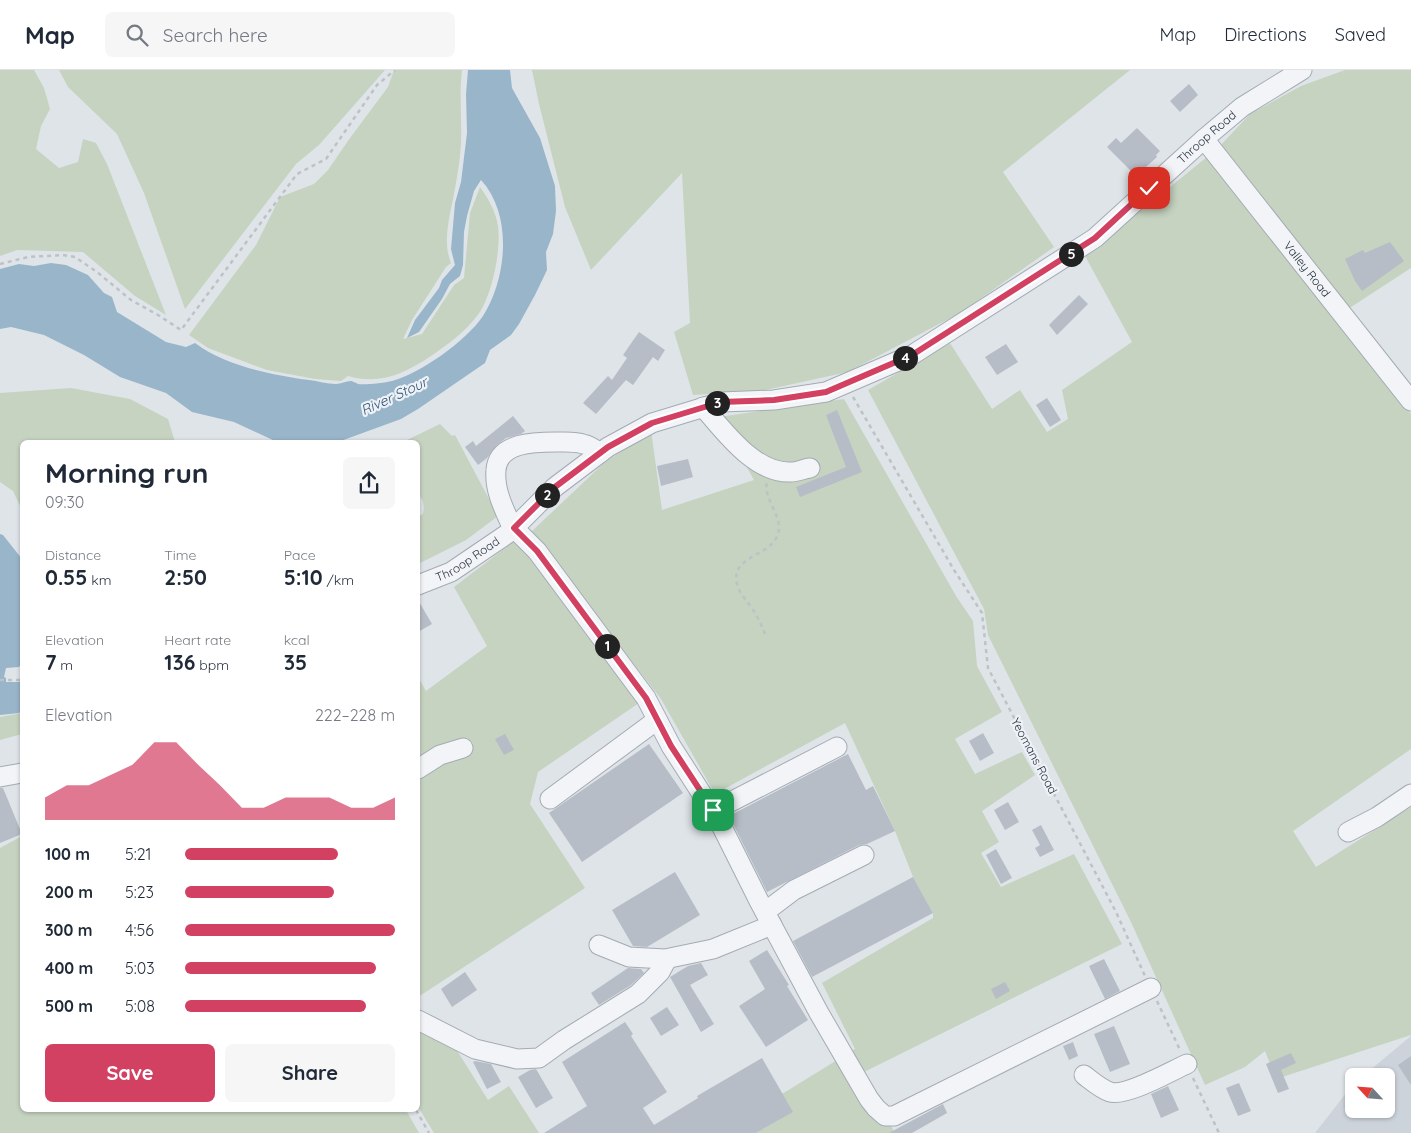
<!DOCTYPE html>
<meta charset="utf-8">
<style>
body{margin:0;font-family:Quicksand,sans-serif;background:#f6f6f7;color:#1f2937;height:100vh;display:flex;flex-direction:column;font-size:19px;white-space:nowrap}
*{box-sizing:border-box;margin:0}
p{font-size:16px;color:#747a83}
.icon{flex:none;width:28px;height:28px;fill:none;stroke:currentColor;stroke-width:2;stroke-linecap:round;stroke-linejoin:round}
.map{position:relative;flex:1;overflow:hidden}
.drawer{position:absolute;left:20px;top:370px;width:400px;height:672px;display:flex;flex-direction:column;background:#fff;border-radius:8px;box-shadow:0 1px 4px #0004}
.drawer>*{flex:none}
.needle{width:32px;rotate:296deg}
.buttons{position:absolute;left:1345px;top:998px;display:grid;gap:10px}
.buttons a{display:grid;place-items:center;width:50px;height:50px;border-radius:8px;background:#fff;box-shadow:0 1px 4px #0004;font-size:25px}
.pin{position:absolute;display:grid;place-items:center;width:42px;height:42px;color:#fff;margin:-21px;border-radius:10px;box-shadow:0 2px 8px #0006}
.km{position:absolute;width:25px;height:25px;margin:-12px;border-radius:50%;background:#222;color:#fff;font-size:14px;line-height:25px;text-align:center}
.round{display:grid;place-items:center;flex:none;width:52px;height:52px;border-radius:8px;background:#f6f6f7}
.headline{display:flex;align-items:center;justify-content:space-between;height:85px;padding:0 25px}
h1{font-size:28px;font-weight:700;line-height:38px}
.metrics{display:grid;grid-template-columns:repeat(3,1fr);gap:8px;height:85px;padding:5px 25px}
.metrics div{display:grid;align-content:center}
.metrics b{font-size:21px;font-weight:700}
.metrics small{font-size:14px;font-weight:400}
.metrics p{font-size:14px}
.chart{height:140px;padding:10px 25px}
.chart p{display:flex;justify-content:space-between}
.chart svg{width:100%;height:90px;margin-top:5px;fill:#d24062;opacity:.7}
.primary-button{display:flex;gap:10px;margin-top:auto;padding:10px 25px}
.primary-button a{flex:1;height:58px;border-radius:8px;background:#d24062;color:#fff;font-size:20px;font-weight:700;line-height:58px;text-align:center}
.primary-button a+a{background:#f6f6f7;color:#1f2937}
ul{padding:0 25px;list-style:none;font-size:16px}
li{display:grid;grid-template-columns:80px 60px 1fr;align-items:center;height:38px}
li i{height:12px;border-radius:6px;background:#d24062}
header{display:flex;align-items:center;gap:30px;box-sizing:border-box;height:70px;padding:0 25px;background:#fff;border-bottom:1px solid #e0e1e3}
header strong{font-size:24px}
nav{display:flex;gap:28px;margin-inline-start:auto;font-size:18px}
.search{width:350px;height:45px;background:#f6f6f7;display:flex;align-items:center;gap:12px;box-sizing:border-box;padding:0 18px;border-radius:8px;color:#747a83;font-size:19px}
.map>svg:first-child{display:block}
</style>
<header>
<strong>Map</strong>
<div class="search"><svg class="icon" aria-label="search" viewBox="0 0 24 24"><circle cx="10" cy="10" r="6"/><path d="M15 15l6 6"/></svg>Search here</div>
<nav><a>Map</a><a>Directions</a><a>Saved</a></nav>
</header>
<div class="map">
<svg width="1411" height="1063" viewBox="0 0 1411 1063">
<rect width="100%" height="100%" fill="#dfe4e9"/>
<polygon fill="#cdd3db" points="1411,966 1411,1063 1315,1063 1354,1013 1354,1039 1386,1039 1386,1006 1363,1006"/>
<g fill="#c6d3c0">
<polygon points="0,0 34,0 44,18 50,39 41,56 36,79 59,98 78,92 83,69 96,73 107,94 166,245 135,226 83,182 17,180 0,186"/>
<polygon points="59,0 385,0 319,75 296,94 185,239 144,123 117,64 68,17"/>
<path d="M394,0H462C459,25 462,49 461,74C460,91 457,108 454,124C450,146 442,171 451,193L446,197L412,250L403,269L422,264L454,215L464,208L470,143L480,117C487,127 494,138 497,151C503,174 492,228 477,246C465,262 447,275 431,286C404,304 380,315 348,306L341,311L315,309L267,300L208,278L189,265L256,175L280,127L314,114L328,100L350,68L388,17Z"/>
<polygon points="532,0 1130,0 1003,102 1054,177 960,243 848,302 761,321 693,325 674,262 690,253 682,103 591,200 565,137 539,34"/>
<polygon points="1345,0 1411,0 1411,198 1348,239 1219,77 1250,44 1301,16"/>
<polygon points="1207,87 1411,344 1411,679 1293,761 1316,797 1411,737 1411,965 1276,1009 1265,981 1245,997 1205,1015 1130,850 988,565 984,539 868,320 950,273 992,339 1020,320 1047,362 1068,349 1062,320 1132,272 1085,186"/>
<polygon points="71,318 130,329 168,349 175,372 22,372 22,440 13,421 0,412 0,323"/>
<polygon points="844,329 956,526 973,551 977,596 1002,642 955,669 975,704 1022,682 1035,705 982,741 999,772 981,783 1001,817 1074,784 1122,874 862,1003 895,1063 756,1063 792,1042 782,1024 855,979 822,913 933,848 933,843 913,807 895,761 845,653 715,724 661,629 531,462 603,394 651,360 662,440 754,410 719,347"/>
<path d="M440,354L452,366L455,365L498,446L466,470L418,494V446L423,444C426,428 418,429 418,417C416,403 418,387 418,372H403Z"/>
<polygon points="517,469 639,633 538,702 530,734 585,818 418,927 418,607 426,621 487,576 454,517"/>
<polygon points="22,643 22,664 0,670 0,647"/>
<polygon points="22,766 22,1040 406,1040 419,1063 0,1063 0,778"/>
<polygon points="418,962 451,971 488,1030 509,1016 539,1063 434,1063 418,1037"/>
</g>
<g fill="#99b5ca">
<path d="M468,0H510L512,18L540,68L555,116L556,141L553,164L546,182L547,200L535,225L519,254L511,265L490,280L485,293L418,339L401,349L338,372H291L290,371H275L234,352L192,342L166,323L120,307L84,285L44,265L11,257L0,259V199L19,194L34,196L51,193L66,195L88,205L104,223L112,227L117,242L166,272L186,277L195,273C225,296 273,305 309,310C318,311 327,314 336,314C341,314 346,311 351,311C352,311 356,313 358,314C364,315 385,313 392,311C421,303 466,271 483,246C507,208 513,145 481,110L474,121L467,146L464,162L463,195L460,206L450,214L442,229L419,262L407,268L415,250L439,218L442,210L455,195L451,179L455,133L461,112L467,63L466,24Z"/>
<polygon points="0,464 3,465 22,489 22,592 19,597 6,598 4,607 6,608 6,612 22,612 22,640 19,643 0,645"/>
</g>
<g fill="#b6bdc6">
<polygon points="1189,14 1198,25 1180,42 1170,31"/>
<polygon points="1137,58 1160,81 1156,85 1157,87 1136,106 1107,77 1116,68 1121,73"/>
<polygon points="1390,172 1404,191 1362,221 1355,211 1345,189 1363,180 1365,183"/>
<polygon points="1079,225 1088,234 1057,265 1049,255"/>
<polygon points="639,262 665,280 658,291 653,287 633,315 626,310 596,344 583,333 608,306 612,310 627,288 623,285"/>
<polygon points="1006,274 1018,292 997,305 985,287"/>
<polygon points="1047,328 1061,350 1050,357 1036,335"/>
<polygon points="837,340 862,402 800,427 796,417 846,397 826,345"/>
<polygon points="513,346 525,361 521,364 506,368 497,375 487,388 478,395 465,377 473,371 476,376"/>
<polygon points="688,389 693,407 661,416 657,396"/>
<polygon points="418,530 432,554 418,562"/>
<polygon points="983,663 994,683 980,691 969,671"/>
<polygon points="505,664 514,680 504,685 495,669"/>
<polygon points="649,674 683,723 582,792 549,743"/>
<polygon points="848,684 866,720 873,716 895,761 867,774 859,775 767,822 729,746"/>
<polygon points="0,718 3,718 22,764 0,773"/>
<polygon points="1008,732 1019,752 1005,760 994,740"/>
<polygon points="1041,755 1054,780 1040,787 1035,778 1040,775 1032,760"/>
<polygon points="996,779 1012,808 1001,814 986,785"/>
<polygon points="675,802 700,845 647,877 633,876 612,840"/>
<polygon points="913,807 933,843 812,907 793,871"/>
<polygon points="767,880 789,915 787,916 808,950 766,977 739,936 765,919 749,891"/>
<polygon points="1104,889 1120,921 1105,929 1089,896"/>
<polygon points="701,893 708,905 690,915 714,954 701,962 670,907 688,896"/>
<polygon points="628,898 641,899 644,903 631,915 599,935 591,923"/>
<polygon points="465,902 477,920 452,937 441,919"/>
<polygon points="1005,912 1010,921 996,929 991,919"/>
<polygon points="667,937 679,955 661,966 650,948"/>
<polygon points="625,952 633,964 631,966 667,1022 643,1038 654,1055 698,1028 697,1026 762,988 793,1042 756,1063 544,1063 587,1036 562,992"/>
<polygon points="1114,956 1130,994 1110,1002 1094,964"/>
<polygon points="1073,972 1078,986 1069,990 1063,976"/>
<polygon points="1291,983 1296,993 1281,1000 1289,1019 1278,1023 1266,994"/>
<polygon points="1411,986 1411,1015 1398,995"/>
<polygon points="475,991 491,994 501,1012 487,1019 473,992"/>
<polygon points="536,999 553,1028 536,1038 518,1007 530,1000"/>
<polygon points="1239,1013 1251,1041 1238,1046 1226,1018"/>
<polygon points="1168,1016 1179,1040 1161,1048 1151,1024"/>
<polygon points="943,1034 947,1043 912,1063 889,1063"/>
</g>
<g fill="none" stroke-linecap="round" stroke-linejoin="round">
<defs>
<g id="minor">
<path id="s1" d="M1204,69L1411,331"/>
<path d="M703,337C724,361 755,404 791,402C797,402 803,399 810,398"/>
<polyline points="514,458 537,481 646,628 671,676 718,749 759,831 819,943 869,1029 876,1038 885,1046 894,1046 904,1041 1151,918"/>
<path d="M513,459C505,441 494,421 496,400C498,372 535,372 556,372C565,372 575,371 583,374C589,375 595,379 600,383"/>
<path id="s2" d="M418,515L451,502L510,462L555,417L608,377L652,353L721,332L774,330L826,322L912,285L1095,168L1204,69L1242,37L1302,0"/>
<polyline points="418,699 440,685 463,678"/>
<polyline points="0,707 22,703"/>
<polyline points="550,729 657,650"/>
<polyline points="713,741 837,677"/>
<polyline points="1348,762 1377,747 1411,724"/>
<polyline points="765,842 794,820 864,785"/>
<polyline points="599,875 629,887 665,889 713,879 772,855"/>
<polyline points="418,950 475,979 517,989 539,988 564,970 638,924 660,902 667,889"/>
<path d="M1084,1005C1092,1011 1101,1019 1110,1022C1126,1027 1171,1001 1187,994"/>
</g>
</defs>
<use href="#minor" stroke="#a4abb3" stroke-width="21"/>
<g stroke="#bdc2c7" stroke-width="2.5" stroke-dasharray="4 4" stroke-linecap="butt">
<polyline points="0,194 28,187 63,185 75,187 97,202 131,230 158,245 181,260 297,104 326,89 377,15 395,0"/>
<polyline points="853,327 954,500 982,543 988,598 1116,842 1145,906"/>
<path d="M765,564C762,557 759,550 755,543C750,534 739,524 737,514C730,485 771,487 778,464C784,447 763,430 767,412"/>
<polyline points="0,610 22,610"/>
<polyline points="1157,931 1180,980"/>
<polyline points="1193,1008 1219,1063"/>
<polyline points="416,1040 429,1063"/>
</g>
<use href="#minor" stroke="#f2f4f7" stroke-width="19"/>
</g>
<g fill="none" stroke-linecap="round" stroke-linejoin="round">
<defs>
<polyline id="route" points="713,740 671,676 646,628 537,481 514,458 555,417 608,377 652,353 721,332 774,330 826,322 912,285 1095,168 1149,118"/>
</defs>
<use href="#route" stroke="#fff" stroke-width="10"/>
<use href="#route" stroke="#d24062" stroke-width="6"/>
</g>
<g text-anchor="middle" stroke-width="4.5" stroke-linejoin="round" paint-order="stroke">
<g font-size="12" fill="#273340" stroke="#eef2f6">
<text dy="4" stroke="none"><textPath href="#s2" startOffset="926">Throop Road</textPath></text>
<text dy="4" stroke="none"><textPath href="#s1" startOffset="166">Valley Road</textPath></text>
<text dy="4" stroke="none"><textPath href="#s2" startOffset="56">Throop Road</textPath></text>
<text transform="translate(1034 686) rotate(62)" y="4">Yeomans Road</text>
</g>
<g font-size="14" font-style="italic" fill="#305576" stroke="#eef2f6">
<text transform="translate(394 326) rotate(-25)" y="5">River Stour</text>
</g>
</g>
</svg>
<div class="buttons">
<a><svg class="needle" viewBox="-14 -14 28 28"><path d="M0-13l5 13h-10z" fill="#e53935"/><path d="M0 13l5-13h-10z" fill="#747a83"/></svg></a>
</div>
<div class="pin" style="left:713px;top:740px;background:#1e9e55"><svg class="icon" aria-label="arrive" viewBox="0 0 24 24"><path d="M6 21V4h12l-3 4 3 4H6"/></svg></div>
<div class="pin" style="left:1149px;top:118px;background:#d93025"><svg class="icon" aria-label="check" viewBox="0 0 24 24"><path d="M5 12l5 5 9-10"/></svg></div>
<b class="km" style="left:607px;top:576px">1</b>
<b class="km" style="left:547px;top:425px">2</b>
<b class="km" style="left:717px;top:333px">3</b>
<b class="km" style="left:905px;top:288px">4</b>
<b class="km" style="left:1071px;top:184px">5</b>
<section class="drawer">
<div class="headline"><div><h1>Morning run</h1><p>09:30</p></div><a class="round"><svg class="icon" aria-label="share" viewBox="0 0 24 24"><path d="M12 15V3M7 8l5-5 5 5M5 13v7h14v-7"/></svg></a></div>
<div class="metrics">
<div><p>Distance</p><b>0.55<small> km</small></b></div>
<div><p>Time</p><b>2:50</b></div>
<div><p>Pace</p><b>5:10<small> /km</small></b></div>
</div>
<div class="metrics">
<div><p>Elevation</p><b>7<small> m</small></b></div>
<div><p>Heart rate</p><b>136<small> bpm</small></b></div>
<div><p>kcal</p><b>35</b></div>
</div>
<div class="chart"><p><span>Elevation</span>222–228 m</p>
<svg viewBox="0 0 160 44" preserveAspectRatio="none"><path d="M0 44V33L10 27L20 27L30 22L40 17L50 6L60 6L70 17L80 27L90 38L100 38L110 33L120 33L130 33L140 38L150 38L160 33V44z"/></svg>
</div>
<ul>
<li><b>100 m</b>5:21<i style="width:73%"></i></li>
<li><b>200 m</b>5:23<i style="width:71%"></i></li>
<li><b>300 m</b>4:56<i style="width:100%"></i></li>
<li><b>400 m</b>5:03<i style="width:91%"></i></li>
<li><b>500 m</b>5:08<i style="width:86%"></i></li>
</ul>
<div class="primary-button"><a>Save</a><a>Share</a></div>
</section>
</div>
